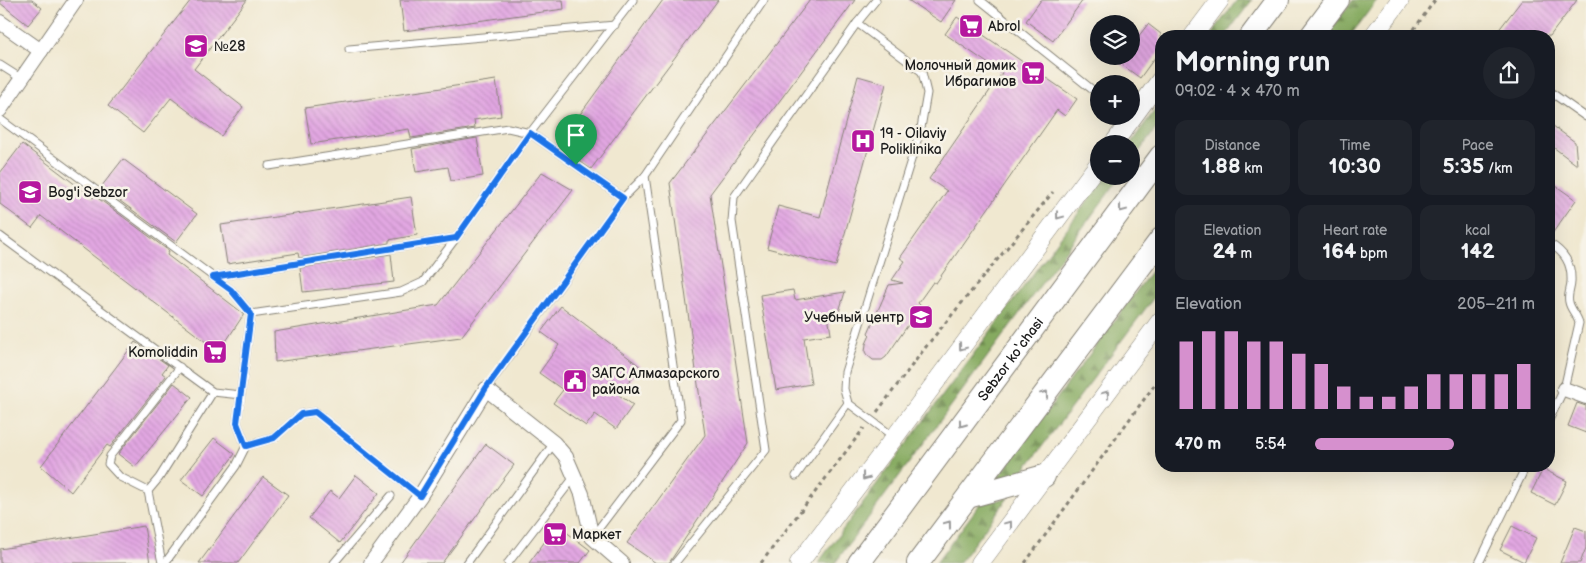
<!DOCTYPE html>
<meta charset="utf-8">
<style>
body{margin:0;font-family:"Balsamiq Sans",sans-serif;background:#20242c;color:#f1f3f6;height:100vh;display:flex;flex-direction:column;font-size:19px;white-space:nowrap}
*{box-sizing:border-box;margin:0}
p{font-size:16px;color:#9ea1a6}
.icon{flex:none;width:28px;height:28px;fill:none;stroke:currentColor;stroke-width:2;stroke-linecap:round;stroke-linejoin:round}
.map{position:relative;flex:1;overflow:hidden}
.side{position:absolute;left:1155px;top:30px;width:400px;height:442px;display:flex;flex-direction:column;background:#171b24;border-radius:20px;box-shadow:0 5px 20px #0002}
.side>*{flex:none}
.controls{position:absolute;left:1090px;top:15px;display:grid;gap:10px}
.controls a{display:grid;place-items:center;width:50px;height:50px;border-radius:50%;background:#171b24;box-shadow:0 5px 20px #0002;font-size:25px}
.pin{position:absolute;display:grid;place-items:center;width:42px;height:42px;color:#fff;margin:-51px -21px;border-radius:50% 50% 50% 0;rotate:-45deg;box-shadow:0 0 5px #0007}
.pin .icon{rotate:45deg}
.round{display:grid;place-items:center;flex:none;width:52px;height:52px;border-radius:26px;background:#20242c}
.summary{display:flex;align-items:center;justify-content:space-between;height:85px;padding:0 20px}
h1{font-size:28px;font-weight:600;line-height:38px}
.stats{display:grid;grid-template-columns:repeat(3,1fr);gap:8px;height:85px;padding:5px 20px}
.stats div{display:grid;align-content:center;border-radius:12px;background:#20242c;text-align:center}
.stats b{font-size:21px;font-weight:600}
.stats small{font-size:14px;font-weight:400}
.stats p{font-size:14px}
.chart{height:140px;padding:10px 20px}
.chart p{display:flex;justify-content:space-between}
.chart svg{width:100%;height:90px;margin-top:5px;stroke:#d690ce;stroke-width:6}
ul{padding:0 20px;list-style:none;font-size:16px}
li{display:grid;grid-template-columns:80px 60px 1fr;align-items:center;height:38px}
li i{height:12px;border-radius:6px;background:#d690ce}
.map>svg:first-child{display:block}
</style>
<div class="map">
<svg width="1586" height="563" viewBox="0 0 1586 563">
<defs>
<pattern id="forest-firs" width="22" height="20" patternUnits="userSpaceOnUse" patternTransform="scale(1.25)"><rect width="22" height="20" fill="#86aa60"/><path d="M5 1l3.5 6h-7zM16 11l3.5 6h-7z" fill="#6d8a4e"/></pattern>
<pattern id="building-back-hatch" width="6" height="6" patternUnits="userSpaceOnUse" patternTransform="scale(1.25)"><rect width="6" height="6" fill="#e2a7e2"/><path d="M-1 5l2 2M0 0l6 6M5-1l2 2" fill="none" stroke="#c18fc1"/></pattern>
</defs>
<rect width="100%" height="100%" fill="#f7f3e8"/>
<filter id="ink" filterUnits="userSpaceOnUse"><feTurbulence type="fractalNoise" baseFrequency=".02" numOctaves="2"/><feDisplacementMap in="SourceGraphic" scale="10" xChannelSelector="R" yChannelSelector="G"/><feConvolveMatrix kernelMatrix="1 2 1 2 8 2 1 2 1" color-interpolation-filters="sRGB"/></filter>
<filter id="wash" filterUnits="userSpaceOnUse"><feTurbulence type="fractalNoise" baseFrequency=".0096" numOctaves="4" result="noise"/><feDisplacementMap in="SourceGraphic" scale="20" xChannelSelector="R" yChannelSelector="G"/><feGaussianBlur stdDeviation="1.12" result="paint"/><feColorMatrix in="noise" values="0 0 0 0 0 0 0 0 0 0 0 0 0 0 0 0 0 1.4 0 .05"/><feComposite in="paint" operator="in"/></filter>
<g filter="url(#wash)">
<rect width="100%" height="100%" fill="#f0e8d0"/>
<g fill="url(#forest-firs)" stroke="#51633e">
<polygon points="1237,0 1252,0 1225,36 1210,36"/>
<polygon points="1353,0 1377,0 1350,36 1326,36"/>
<polygon points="1161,102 1161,122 1131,163 1131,144 1130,144"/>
<polygon points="1106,176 1121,176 835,563 818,563"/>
<polygon points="1161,258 1161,288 1023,472 997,479"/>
<polygon points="1008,498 959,563 936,563 980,504"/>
</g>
<g id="blocks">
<g fill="url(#building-back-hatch)">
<polygon points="0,0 32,0 42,8 28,25 0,3"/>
<polygon points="191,0 247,0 194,69 243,107 221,136 171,98 143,133 108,106"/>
<polygon points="400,0 563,0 564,9 404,31"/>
<polygon points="663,0 718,0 591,169 557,146"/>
<polygon points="810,0 855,0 710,194 748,443 669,563 656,563 627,543 705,435 670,183"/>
<polygon points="908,0 956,0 941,22"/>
<polygon points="1041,0 1083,0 1053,41 1026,21"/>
<polygon points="1522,0 1577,0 1550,36 1494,36"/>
<polygon points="957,17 1077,99 1065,116 1057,110 936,283 933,282 918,303 921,306 886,357 882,360 873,360 867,355 865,352 866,344 870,335 868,333 889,285 903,283 892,280 905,261 900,258 947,191 929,179 1002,73 945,34"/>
<polygon points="1148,24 1161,34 1161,49 1140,78 1110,56 1131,56 1131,46"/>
<polygon points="858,76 886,84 836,266 767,248 778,206 820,217"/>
<polygon points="496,80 501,116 474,120 475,128 411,138 409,129 311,144 305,108"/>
<polygon points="1549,123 1575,142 1577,165 1549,144"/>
<polygon points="477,138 483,176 451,181 448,167 416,172 412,149"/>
<polygon points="22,144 93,198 95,196 169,251 167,255 244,314 219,352 41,216 32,228 0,204 0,173"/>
<polygon points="123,159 197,214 176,242 101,187"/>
<polygon points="542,172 573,190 461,337 275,362 274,332 438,305"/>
<polygon points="1549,181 1576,200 1549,238"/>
<polygon points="411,197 417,235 389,240 389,243 299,258 298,253 227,264 221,225"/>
<polygon points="391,254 394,282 303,292 300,268"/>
<polygon points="793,290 795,300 845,292 838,315 828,316 831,334 804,338 811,384 776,390 760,295"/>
<polygon points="561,306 641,367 619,395 633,405 616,429 595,414 586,426 553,403 563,390 539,373 559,345 541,332"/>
<polygon points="135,342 168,365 162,373 166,376 110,447 107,445 71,492 41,466"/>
<polygon points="174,383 192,397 135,467 118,454"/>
<polygon points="1577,403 1586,406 1586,433 1568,426"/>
<polygon points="214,438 235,454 203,496 181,480"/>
<polygon points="486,444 514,465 442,563 400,563"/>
<polygon points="1543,469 1567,481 1555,505 1531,493"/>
<polygon points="356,475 379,493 340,543 309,518 330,491 339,498"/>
<polygon points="263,477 288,495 238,563 199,563"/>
<polygon points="557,525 590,550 580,563 529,563"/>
<polygon points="144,526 150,563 0,563 0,549"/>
<polygon points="1512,526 1536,538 1524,562 1500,550"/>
<polygon points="1575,527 1586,531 1586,548 1580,563 1560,563"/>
</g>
</g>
</g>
<g filter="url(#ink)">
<use href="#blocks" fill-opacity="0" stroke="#868276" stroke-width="1"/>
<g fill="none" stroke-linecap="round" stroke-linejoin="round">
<defs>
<g id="service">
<polyline points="876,0 857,23 922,72 927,93 921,128 845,372 844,389 848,403 894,437"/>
<polyline points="980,0 1099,95"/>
<polyline points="349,49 615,25"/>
<polyline points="0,65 22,79"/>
<polyline points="1549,91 1586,117"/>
<polyline points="0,119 231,290 251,314 237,423 246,446 274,438 301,414 315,412 420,496"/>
<polyline points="269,166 508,128 530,133 623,198"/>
<polyline points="0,236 213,392 241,395"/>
<path d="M1549,243C1564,252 1572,263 1571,282C1571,289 1567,295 1569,302C1570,309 1577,315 1579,323L1564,389L1549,420"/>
<polyline points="213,277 456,238"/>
<polyline points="251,314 401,292 423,282 456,238 530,133 633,0"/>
<polyline points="486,389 623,198 645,176 764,0"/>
<polyline points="796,476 848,403"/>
<polyline points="148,491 120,477 108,464 110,456 180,367"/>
<polyline points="593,536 681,420 645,176"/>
<polyline points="162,563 148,491 159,478 213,392"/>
<polyline points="165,563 236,466 246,446"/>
<polyline points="334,563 391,496"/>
<polyline points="467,563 554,443"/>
<polyline points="508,563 575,476"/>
<polyline points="675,563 766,450 732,221 734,197 857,23"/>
<polyline points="1479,563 1526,466"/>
</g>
<g id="minor">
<polyline points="0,22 41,51"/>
<polyline points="0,110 76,0"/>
<polyline points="1564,389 1586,397"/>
<polyline points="371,563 420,496 486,389 554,443 566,457 582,494 592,537 622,563"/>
</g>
<g id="tertiary">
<polyline points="1193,36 1220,0"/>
<polyline points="1373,36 1400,0"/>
<polyline points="1113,144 1161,79"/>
<polyline points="799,563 894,438 1099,163"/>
<polyline points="980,563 1161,320"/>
</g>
<g id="primary">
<polyline points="1251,36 1278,0"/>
<polyline points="1311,36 1338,0"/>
<polyline points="968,497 1044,476"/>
<path id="s1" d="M859,563L1161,156"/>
<polyline points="918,563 1161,239"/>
</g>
</defs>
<use href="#service" stroke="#868276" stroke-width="9"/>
<use href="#minor" stroke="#868276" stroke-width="16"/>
<use href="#tertiary" stroke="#868276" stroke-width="19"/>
<use href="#primary" stroke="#868276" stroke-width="24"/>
<g stroke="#868276" stroke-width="3" stroke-dasharray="4 4" stroke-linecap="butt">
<polyline points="1409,36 1435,0"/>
<polyline points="1155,62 1161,54"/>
<polyline points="877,412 928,344 1053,192"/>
<polyline points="761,563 864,428"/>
<polyline points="1025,563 1161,376"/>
</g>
<use href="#service" stroke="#fff" stroke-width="7"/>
<use href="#minor" stroke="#fff" stroke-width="14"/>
<use href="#tertiary" stroke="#fff" stroke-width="18"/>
<use href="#primary" stroke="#fff" stroke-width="22"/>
</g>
<defs><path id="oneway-chevron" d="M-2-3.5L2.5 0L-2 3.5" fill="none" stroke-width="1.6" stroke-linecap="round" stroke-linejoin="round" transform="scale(1.25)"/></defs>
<g stroke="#999">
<use href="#oneway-chevron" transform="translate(1122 209) rotate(127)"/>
<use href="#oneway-chevron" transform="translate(1059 216) rotate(127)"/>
<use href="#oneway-chevron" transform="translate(962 347) rotate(127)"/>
<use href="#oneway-chevron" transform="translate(1045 394) rotate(-53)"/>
<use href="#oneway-chevron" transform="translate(1106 394) rotate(-53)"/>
<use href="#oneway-chevron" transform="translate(962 424) rotate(126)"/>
<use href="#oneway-chevron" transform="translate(865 477) rotate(127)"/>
<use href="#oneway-chevron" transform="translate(948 524) rotate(-53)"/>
<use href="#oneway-chevron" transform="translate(1009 524) rotate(-53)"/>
</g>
</g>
<g fill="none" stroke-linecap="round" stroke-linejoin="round" filter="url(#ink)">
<defs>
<polygon id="route" points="530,133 623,198 486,388 420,496 315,412 301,414 274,438 246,446 237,423 251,314 231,290 213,277 456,238"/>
</defs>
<use href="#route" stroke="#fff" stroke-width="10"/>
<use href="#route" stroke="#1a73e8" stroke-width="6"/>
</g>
<defs>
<symbol id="supermarket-square" viewBox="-11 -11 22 22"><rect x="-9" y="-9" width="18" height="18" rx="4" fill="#b5179e" stroke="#f7f3e8"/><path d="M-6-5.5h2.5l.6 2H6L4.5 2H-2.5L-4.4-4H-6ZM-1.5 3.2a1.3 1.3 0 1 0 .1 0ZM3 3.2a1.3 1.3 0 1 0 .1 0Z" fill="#fff"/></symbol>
<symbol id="school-square" viewBox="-11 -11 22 22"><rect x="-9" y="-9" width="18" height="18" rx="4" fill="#b5179e" stroke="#f7f3e8"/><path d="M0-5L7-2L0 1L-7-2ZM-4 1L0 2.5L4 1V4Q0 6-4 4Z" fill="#fff"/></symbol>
<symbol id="hospital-square" viewBox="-11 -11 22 22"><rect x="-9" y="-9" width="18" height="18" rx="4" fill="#b5179e" stroke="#f7f3e8"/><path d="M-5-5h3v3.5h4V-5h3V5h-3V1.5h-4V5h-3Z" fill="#fff"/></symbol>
<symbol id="civic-square" viewBox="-11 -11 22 22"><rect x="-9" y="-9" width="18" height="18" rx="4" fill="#b5179e" stroke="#f7f3e8"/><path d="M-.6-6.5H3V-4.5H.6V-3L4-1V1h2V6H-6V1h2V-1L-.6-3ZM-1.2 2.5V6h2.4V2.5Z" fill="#fff"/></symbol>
</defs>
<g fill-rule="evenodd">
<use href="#supermarket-square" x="957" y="12" width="28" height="28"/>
<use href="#school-square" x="182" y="32" width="28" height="28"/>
<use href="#supermarket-square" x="1019" y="59" width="28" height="28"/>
<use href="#hospital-square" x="849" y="127" width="28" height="28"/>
<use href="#school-square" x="16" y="178" width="28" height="28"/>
<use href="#school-square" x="907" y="303" width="28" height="28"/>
<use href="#supermarket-square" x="201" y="338" width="28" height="28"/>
<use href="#civic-square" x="561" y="367" width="28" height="28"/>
<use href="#supermarket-square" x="541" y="520" width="28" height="28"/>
</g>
<g text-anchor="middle" stroke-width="5" stroke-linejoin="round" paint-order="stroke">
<g font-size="14" fill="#1c1c1c" stroke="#f7f3e8" text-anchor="start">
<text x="988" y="31">Abrol</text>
<text x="214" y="51">№28</text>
<text x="1016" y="70" text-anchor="end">Молочный домик<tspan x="1016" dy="16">Ибрагимов</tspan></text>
<text x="880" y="138">19 - Oilaviy<tspan x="880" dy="16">Poliklinika</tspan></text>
<text x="48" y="197">Bog'i Sebzor</text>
<text x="904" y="322" text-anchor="end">Учебный центр</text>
<text x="198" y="357" text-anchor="end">Komoliddin</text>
<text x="592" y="378">ЗАГС Алмазарского<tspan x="592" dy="16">района</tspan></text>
<text x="572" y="539">Маркет</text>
</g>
<g font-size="14" fill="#1c1c1c" stroke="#f7f3e8">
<text dy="5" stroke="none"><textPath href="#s1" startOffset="254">Sebzor ko‘chasi</textPath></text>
</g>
</g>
</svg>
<div class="controls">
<a><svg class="icon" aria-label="layers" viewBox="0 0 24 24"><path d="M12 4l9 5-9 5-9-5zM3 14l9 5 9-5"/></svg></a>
<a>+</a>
<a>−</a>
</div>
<div class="pin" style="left:576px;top:165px;background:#1e9e55"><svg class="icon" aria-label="arrive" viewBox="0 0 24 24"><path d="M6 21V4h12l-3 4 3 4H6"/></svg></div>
<section class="side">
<div class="summary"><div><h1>Morning run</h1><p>09:02 · 4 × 470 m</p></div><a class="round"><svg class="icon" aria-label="share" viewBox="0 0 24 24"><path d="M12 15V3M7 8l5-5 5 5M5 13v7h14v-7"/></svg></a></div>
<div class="stats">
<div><p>Distance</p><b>1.88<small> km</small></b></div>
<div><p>Time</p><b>10:30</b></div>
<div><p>Pace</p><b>5:35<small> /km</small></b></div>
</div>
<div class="stats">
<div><p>Elevation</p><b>24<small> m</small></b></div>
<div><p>Heart rate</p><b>164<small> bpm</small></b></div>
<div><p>kcal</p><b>142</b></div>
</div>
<div class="chart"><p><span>Elevation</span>205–211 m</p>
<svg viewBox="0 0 160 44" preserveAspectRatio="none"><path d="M5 44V11M15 44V6M25 44V6M35 44V11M45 44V11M55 44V17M65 44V22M75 44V33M85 44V38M95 44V38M105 44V33M115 44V27M125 44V27M135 44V27M145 44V27M155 44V22"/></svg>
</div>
<ul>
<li><b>470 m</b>5:54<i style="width:63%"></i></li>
</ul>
</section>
</div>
